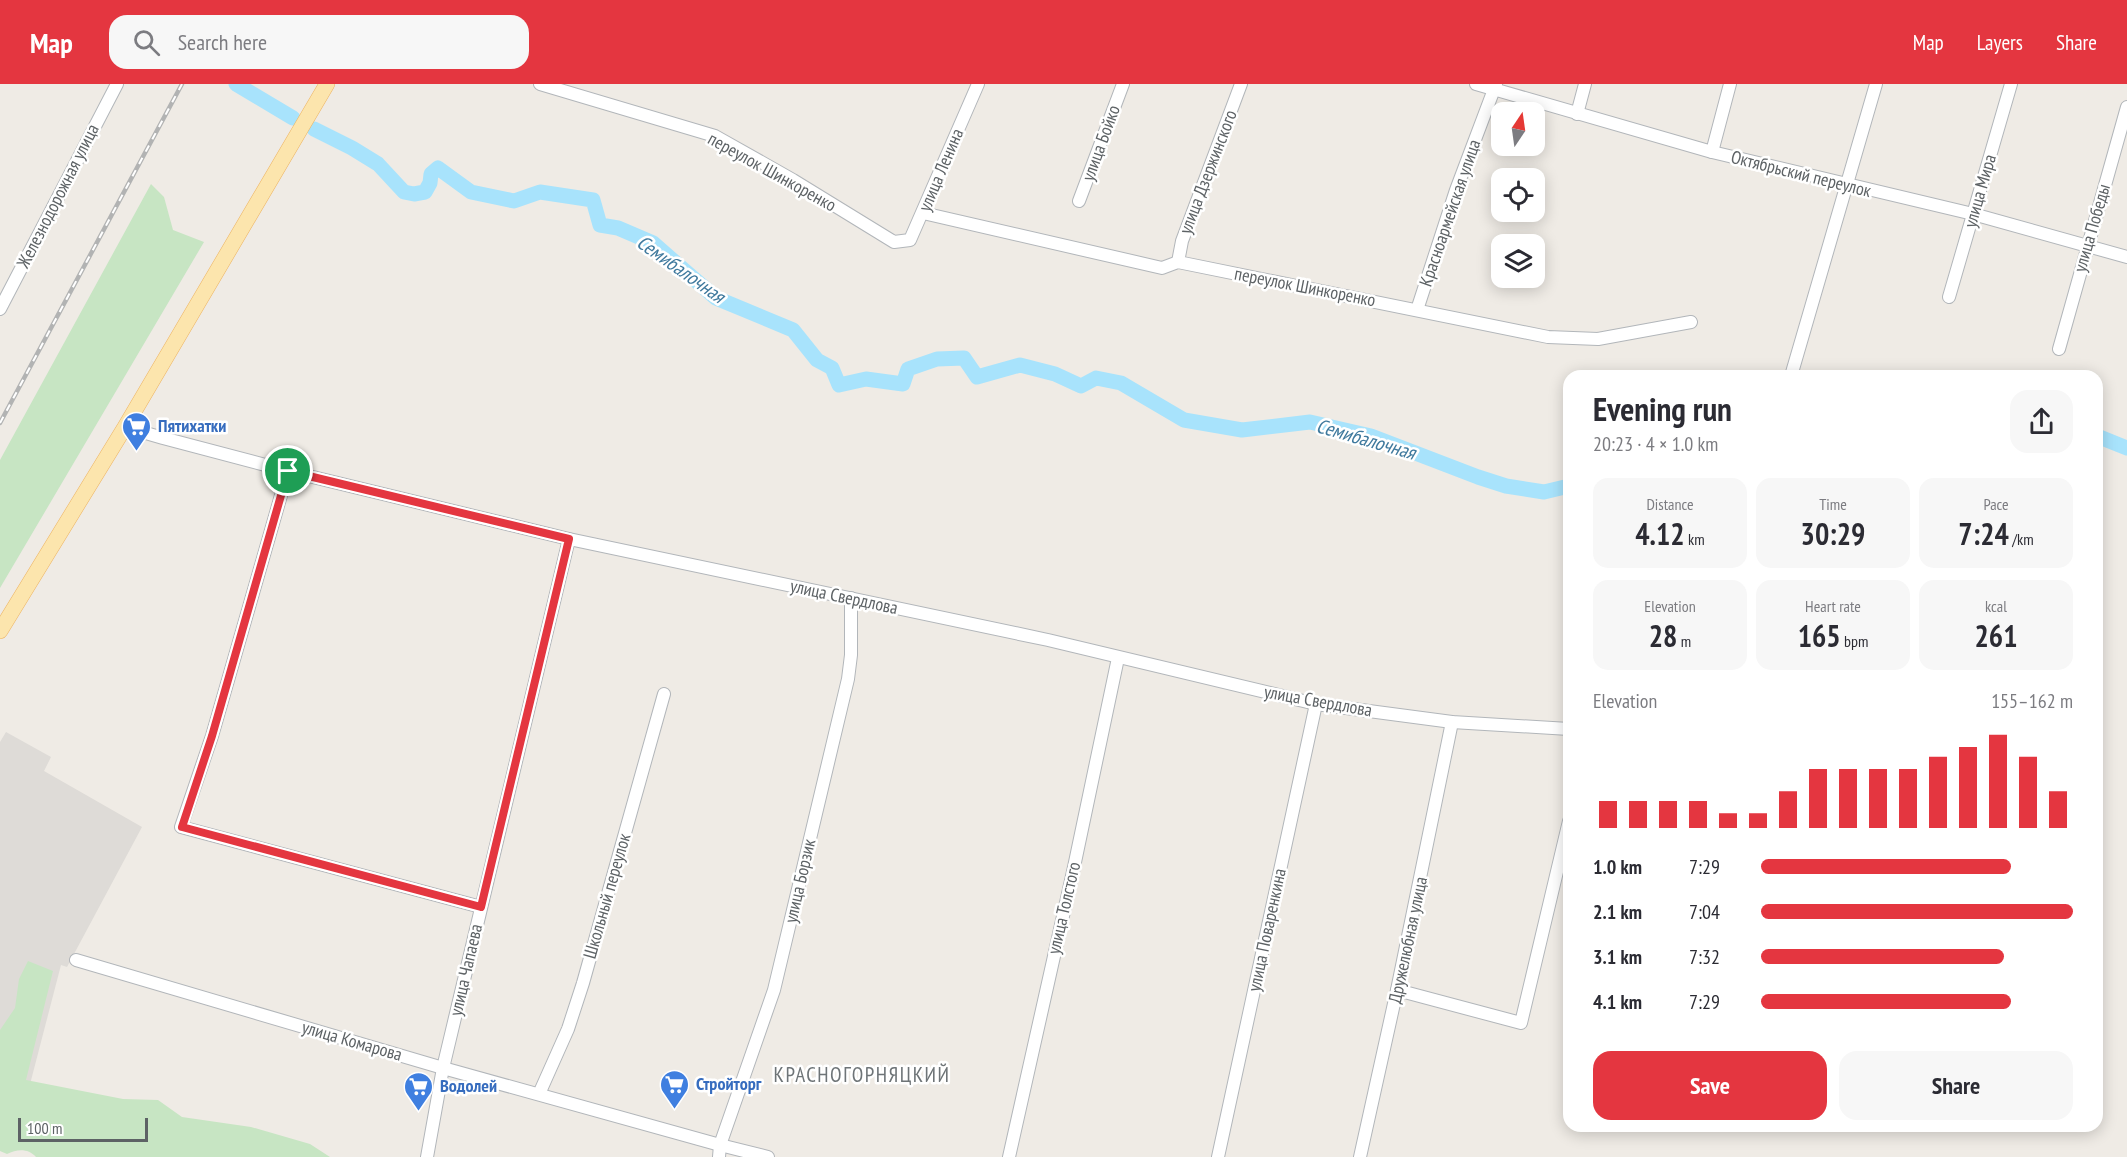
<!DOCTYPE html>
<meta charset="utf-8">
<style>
body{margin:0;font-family:"PT Sans Narrow",sans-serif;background:#f7f7f7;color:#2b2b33;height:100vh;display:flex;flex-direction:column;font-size:22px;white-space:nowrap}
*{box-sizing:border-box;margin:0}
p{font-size:20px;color:#7c7c81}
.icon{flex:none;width:33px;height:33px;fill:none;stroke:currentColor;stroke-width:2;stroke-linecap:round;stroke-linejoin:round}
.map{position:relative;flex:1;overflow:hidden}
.sheet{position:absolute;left:1563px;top:286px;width:540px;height:762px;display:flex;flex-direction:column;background:#fff;border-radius:18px;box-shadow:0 3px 15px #0003}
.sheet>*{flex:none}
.needle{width:39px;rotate:13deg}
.controls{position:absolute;left:1491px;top:18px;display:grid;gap:12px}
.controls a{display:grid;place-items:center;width:54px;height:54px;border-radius:12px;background:#fff;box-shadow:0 3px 15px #0003;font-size:30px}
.scale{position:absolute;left:18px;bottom:15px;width:130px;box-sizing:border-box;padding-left:6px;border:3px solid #5d6265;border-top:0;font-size:16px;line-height:21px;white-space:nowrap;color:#5d6265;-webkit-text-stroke:4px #fff;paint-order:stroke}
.pin{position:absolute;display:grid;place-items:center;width:51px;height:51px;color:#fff;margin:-26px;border:3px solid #fff;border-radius:50%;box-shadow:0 2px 6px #0007}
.round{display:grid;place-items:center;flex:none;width:63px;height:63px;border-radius:18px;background:#f7f7f7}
.head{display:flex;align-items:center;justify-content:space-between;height:102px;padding:0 30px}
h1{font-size:33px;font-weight:700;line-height:45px}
.figures{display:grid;grid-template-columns:repeat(3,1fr);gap:9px;height:102px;padding:6px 30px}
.figures div{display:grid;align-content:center;border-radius:15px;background:#f7f7f7;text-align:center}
.figures b{font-size:30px;font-weight:700}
.figures small{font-size:16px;font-weight:400}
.figures p{font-size:16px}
.chart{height:168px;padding:12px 30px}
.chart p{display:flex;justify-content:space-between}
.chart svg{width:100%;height:108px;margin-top:6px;stroke:#e43640;stroke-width:6}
.button{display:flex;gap:12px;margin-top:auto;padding:12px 30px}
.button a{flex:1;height:69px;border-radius:18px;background:#e43640;color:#fff;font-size:24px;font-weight:700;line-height:69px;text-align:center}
.button a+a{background:#f7f7f7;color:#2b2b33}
ul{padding:0 30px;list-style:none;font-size:20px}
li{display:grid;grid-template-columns:96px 72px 1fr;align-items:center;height:45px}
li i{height:15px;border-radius:8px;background:#e43640}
header{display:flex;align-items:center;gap:36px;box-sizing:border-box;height:84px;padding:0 30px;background:#e43640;color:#fff}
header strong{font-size:28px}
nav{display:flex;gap:33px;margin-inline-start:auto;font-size:21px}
.search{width:420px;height:54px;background:#f7f7f7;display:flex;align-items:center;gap:15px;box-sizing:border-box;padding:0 21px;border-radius:18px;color:#7c7c81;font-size:22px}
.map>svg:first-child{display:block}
</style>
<header>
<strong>Map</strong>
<div class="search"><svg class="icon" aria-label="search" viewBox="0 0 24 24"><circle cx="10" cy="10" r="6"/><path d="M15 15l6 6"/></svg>Search here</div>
<nav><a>Map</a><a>Layers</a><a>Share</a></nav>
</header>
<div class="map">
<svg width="2127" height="1073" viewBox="0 0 2127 1073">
<rect width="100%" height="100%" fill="#efebe5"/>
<polygon fill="#dedbd7" points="6,648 51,673 44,687 142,743 67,883 61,881 15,1058 0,1051 0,658"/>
<g fill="#c7e5c3">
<polygon points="151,100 164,113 173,146 204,158 0,504 0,376"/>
<path d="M28,877L53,887L26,996L123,1015L158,1016L182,1033L251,1043L310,1060L330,1073H36C28,1064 17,1065 7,1070L0,1067V946L15,924L19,895Z"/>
</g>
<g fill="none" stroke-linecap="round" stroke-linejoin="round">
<g stroke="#a8e3fc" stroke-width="15">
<polyline points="236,0 293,34"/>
<polyline points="314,45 352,64 378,80 404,108 414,110 425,108 430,99 431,90 438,84 471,108 514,117 540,108 593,116 600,141 618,144 653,159 716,214 793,246 817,276 832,284 839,301 866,295 903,300 908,285 937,275 964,274 977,293 1020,281 1055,290 1081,302 1096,294 1121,299 1184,336 1242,346 1310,338 1371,352 1478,393 1506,402 1544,408 1569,402"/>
<polyline points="2097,352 2127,364"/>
</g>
<defs>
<g id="minor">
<polyline points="540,0 715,52 793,96 894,158 910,156 978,0"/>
<polyline points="1476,0 1712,68 1973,130 2127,173"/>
<polyline points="1577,30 1585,0"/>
<polyline points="1712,68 1730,0"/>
<polyline points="1079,117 1123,0"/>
<polyline points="923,129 1162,184 1178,178 1548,253 1598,255 1691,238"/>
<polyline points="1178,178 1182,157 1241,0"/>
<polyline points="1949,213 2011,0"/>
<polyline points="0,225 117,0"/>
<polyline points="1417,226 1456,106 1496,0"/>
<polyline points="2059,265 2127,23"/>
<polyline points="1791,292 1876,0"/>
<polyline points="125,343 163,354 288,387 569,455 1048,556 1316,620 1452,638 1569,645"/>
<polyline points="288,387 212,652 181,743 481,823"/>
<polyline points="76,876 443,984 720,1061 768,1073"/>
<polyline points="1397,906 1521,939 1569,737"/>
<polyline points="539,1010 568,945 583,899 664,610"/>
<polyline points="427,1073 443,984 569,455"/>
<polyline points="719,1073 720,1061 774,906 848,595 851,571 851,514"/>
<polyline points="1009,1073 1074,783 1118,574"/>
<polyline points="1218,1073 1316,620"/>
<polyline points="1360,1073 1397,906 1452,638"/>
</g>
<polyline id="major" points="0,547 125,343 327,0"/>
</defs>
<use href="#minor" stroke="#b2b6ba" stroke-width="14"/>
<use href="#major" stroke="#edb360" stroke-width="16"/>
<use href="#minor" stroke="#fff" stroke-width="12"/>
<use href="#major" stroke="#fce5ad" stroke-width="15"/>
<defs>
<polyline id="rail" points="0,339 182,0"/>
</defs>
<use href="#rail" stroke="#b2b3b3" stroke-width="4.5"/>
<use href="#rail" stroke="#fff" stroke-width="2" stroke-dasharray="7" stroke-linecap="butt"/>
</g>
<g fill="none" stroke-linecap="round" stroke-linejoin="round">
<defs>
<polygon id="route" points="288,387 569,455 481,823 182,743 212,652"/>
</defs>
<use href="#route" stroke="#fff" stroke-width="12"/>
<use href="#route" stroke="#e43640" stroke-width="8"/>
</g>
<defs>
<symbol id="supermarket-pin" viewBox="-11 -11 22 30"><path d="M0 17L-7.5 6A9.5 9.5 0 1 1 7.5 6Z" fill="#3f7fe0" stroke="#fff"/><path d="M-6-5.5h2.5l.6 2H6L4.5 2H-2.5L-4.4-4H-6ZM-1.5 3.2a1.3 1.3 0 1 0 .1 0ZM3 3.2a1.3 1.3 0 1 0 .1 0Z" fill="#fff"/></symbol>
</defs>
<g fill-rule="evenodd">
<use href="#supermarket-pin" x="120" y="326" width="33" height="45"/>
<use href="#supermarket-pin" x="658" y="984" width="33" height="45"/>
<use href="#supermarket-pin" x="402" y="986" width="33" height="45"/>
</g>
<g text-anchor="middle" stroke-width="5" stroke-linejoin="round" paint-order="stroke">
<g font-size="18" fill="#5d6265" stroke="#fff">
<text transform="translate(1101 59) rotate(-70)" y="6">улица Бойко</text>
<text transform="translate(941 86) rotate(-67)" y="6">улица Ленина</text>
<text transform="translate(772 88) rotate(29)" y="6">переулок Шинкоренко</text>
<text transform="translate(1208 88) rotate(-69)" y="6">улица Дзержинского</text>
<text transform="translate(1801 90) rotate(14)" y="6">Октябрьский переулок</text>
<text transform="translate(1980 107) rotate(-74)" y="6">улица Мира</text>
<text transform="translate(58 112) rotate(-63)" y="6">Железнодорожная улица</text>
<text transform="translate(1450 129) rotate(-71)" y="6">Красноармейская улица</text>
<text transform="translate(2092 144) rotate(-74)" y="6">улица Победы</text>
<text transform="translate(1305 203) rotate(11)" y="6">переулок Шинкоренко</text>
<text transform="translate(844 513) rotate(12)" y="6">улица Свердлова</text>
<text transform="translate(1318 617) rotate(10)" y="6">улица Свердлова</text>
<text transform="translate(800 797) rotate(-77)" y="6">улица Борзик</text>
<text transform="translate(607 812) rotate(-74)" y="6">Школьный переулок</text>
<text transform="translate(1064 824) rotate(-77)" y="6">улица Толстого</text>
<text transform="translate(1267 846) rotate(-78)" y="6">улица Поваренкина</text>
<text transform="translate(1408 856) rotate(-78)" y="6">Дружелюбная улица</text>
<text transform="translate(466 886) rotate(-77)" y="6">улица Чапаева</text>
<text transform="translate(352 957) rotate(16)" y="6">улица Комарова</text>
</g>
<g font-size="18" font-weight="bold" fill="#366cbe" stroke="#fff" text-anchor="start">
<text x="158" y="348">Пятихатки</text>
<text x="696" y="1006">Стройторг</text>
<text x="440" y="1008">Водолей</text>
</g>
<g font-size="20" font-style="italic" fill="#3f799d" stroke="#fff">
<text transform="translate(681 185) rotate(35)" y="7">Семибалочная</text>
<text transform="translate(1366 355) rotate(16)" y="7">Семибалочная</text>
</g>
<g font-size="21" letter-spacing="1.5" fill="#6e7477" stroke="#fff">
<text x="862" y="998">КРАСНОГОРНЯЦКИЙ</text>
</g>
</g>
</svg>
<div class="controls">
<a><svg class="needle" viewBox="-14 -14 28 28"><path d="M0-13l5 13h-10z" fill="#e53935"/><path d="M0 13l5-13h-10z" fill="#7c7c81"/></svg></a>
<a><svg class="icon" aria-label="locate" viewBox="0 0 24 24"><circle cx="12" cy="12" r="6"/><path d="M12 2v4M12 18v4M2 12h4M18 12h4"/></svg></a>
<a><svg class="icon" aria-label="layers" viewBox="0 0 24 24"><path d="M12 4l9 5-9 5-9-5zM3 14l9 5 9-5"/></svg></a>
</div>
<div class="scale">100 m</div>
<div class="pin" style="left:288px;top:387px;background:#1e9e55"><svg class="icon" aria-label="arrive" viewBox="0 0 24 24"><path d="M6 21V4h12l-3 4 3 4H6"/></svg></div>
<section class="sheet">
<div class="head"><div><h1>Evening run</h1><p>20:23 · 4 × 1.0 km</p></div><a class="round"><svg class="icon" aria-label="share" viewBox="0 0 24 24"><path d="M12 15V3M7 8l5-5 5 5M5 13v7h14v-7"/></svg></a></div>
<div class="figures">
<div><p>Distance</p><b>4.12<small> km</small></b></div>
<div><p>Time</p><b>30:29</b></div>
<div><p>Pace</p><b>7:24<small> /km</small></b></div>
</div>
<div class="figures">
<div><p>Elevation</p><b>28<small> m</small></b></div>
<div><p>Heart rate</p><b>165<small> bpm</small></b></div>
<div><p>kcal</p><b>261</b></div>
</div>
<div class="chart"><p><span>Elevation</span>155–162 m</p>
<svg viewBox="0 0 160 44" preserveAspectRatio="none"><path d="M5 44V33M15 44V33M25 44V33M35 44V33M45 44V38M55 44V38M65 44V29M75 44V20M85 44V20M95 44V20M105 44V20M115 44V15M125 44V11M135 44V6M145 44V15M155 44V29"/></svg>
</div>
<ul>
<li><b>1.0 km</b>7:29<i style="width:80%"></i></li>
<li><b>2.1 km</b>7:04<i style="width:100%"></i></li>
<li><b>3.1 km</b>7:32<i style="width:78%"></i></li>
<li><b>4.1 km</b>7:29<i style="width:80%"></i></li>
</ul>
<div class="button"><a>Save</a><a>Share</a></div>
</section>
</div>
